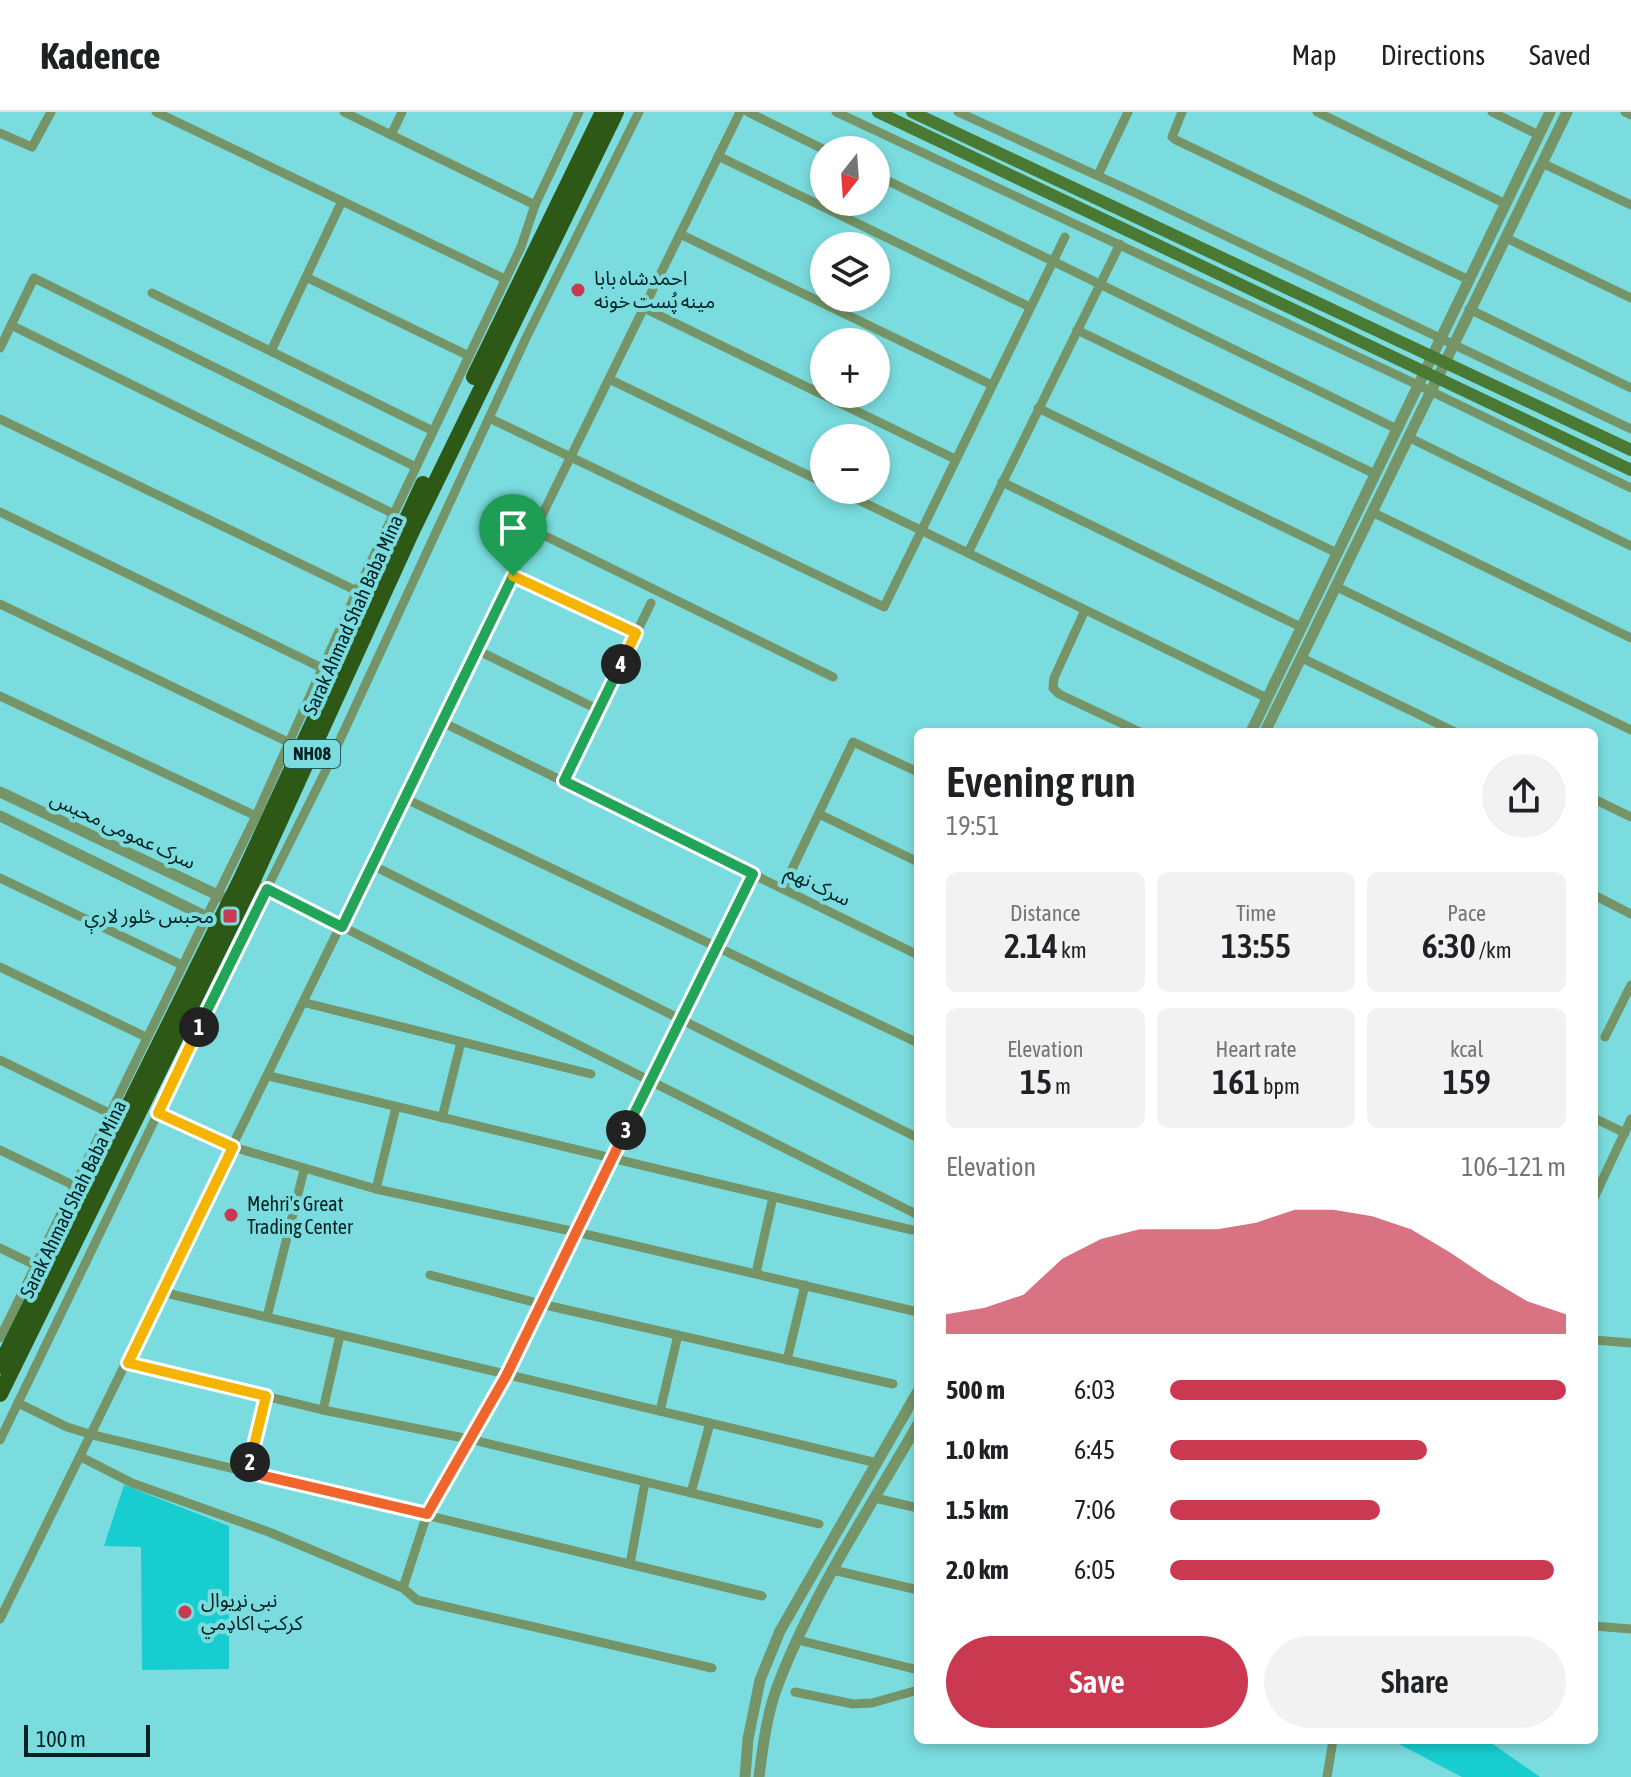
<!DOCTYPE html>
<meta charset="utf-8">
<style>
body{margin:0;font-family:"Asap Condensed","Noto Sans Arabic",sans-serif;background:#f2f2f2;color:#202124;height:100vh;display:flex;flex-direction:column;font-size:30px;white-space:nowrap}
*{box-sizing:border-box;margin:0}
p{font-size:26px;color:#757577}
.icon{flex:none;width:44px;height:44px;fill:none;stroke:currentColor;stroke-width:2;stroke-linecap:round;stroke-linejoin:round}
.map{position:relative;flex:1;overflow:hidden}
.sheet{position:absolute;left:914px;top:616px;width:684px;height:1016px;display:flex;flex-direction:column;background:#fff;border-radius:12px;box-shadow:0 4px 12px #0003}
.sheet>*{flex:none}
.needle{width:52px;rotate:197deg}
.buttons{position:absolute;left:810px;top:24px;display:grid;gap:16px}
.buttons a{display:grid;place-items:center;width:80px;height:80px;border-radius:50%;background:#fff;box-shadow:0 4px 12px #0003;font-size:40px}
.scale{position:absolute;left:24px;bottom:20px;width:126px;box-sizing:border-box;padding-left:8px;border:4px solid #012122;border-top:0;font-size:22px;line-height:28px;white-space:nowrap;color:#012122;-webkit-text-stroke:6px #7adcde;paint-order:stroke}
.pin{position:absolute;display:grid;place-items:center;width:68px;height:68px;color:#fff;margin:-82px -34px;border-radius:50% 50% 50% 0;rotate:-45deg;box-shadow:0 0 8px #0007}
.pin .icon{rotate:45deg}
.km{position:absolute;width:40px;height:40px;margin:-20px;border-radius:50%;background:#222;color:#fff;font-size:22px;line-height:40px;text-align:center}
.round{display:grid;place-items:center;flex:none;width:84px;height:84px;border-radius:42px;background:#f2f2f2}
.overview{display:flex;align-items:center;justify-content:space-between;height:136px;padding:0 32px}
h1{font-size:44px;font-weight:600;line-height:60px}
.stats{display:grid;grid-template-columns:repeat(3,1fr);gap:12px;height:136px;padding:8px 32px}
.stats div{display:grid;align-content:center;border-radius:12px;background:#f2f2f2;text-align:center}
.stats b{font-size:34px;font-weight:600}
.stats small{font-size:22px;font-weight:400}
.stats p{font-size:22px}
.chart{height:224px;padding:16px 32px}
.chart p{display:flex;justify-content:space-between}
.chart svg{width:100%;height:144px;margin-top:8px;fill:#ca394f;opacity:.7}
.cta{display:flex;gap:16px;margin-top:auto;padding:16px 32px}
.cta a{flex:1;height:92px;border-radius:48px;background:#ca394f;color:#fff;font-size:32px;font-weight:600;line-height:92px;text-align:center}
.cta a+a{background:#f2f2f2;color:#202124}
ul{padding:0 32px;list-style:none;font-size:26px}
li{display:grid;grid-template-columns:128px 96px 1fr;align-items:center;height:60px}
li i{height:20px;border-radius:10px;background:#ca394f}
header{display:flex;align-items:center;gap:48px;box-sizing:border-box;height:112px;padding:0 40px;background:#fff;border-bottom:2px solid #e0e0e0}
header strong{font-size:38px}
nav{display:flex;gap:44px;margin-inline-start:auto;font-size:28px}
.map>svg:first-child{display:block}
</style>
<header>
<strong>Kadence</strong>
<nav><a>Map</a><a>Directions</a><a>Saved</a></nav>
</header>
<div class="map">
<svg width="1631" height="1665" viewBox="0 0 1631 1665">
<rect width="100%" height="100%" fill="#7adcde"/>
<g fill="#18cdd0">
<polygon points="124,1373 229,1414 229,1557 142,1558 141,1435 104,1434"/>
<polygon points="1391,1628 1487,1628 1540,1665 1462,1665"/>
</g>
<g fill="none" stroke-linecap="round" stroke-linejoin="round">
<g stroke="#759467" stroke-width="9">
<polyline points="156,0 505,167"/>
<polyline points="344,0 535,93"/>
<polyline points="748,0 825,38"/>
<polyline points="836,0 1418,273 1631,376"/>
<polyline points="958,0 1142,84 1631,317"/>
<polyline points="1182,0 1172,25 1176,28 1469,168"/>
<polyline points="1317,0 1506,92"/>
<polyline points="1492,0 1539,23"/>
<polyline points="1625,0 1631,3"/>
<polyline points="0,21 32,35 51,0"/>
<polyline points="391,23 402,0"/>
<polyline points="718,44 1030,195"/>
<polyline points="1542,51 1631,93"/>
<polyline points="876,63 1397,317"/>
<polyline points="1098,63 1128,0"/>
<polyline points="680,122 992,273"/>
<polyline points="1506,126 1631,186"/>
<polyline points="306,165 469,244"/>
<polyline points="152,181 433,319"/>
<polyline points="644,196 955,347"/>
<polyline points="1469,197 1631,276"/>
<polyline points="11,213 394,402"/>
<polyline points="1077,218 1375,362"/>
<polyline points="0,236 34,166 416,355"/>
<polyline points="271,239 342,89"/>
<polyline points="609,267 824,371"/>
<polyline points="1038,296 1337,441"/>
<polyline points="489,306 884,495 1065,125"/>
<polyline points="0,307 357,479"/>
<polyline points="1410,326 1631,434"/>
<polyline points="1002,370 1301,515"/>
<polyline points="838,378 1267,586"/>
<polyline points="0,400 322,556"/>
<polyline points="1374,401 1631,526"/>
<polyline points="533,418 833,565"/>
<polyline points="968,441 1120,132"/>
<polyline points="513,464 636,521"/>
<polyline points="1337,475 1631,618"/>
<polyline points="0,492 290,631"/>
<polyline points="1085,498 1054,566 1053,576 1059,582 1140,620"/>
<polyline points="477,538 599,598"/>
<polyline points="1302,546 1455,620"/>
<polyline points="0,584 256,704"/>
<polyline points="442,610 918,843"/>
<polyline points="564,669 651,491"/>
<polyline points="404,686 918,931"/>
<polyline points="1594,687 1631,705"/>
<polyline points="819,702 918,750"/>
<polyline points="372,753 918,1026"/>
<polyline points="0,766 182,853"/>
<polyline points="249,768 918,1103"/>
<polyline points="783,776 853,630 918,660"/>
<polyline points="1594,783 1631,802"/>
<polyline points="0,855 146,925"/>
<polyline points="306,891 591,962"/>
<polyline points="1605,925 1631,873"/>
<polyline points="0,948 109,1001"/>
<polyline points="269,964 912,1118"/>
<polyline points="158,1001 233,1035 376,1077 576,1120 918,1200"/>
<polyline points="442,1006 461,930"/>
<polyline points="1594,1006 1625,1021"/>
<polyline points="0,1038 73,1073"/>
<polyline points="376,1077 396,995"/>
<polyline points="1594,1086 1631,1007"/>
<polyline points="0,1136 35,1153"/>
<polyline points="756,1161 773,1085"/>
<polyline points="430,1163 541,1192 893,1272"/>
<polyline points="162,1180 877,1351"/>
<polyline points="267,1205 304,1058"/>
<polyline points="0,1226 256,704 357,479 521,135 535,93 579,0"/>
<polyline points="1594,1228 1631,1231"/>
<polyline points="787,1248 805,1173"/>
<polyline points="128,1251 323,1298 469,1327 819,1412"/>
<polyline points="18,1291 67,1315 93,1323 762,1484"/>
<polyline points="323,1298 340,1223"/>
<polyline points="660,1299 678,1223"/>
<polyline points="0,1328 253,804 325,660 526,226 639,0"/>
<polyline points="81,1345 132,1371 269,1420 403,1476 417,1488 712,1556"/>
<polyline points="247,1360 266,1284"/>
<polyline points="691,1381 710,1311"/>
<polyline points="875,1386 918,1396"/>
<polyline points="630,1452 645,1370"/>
<polyline points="833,1458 918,1478"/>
<polyline points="403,1476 427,1402 506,1264 753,762"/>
<path d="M0,1507C250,1007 493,503 740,0"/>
<polyline points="1594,1514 1631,1517"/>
<polyline points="798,1528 918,1558"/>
<polyline points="795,1580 853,1592 872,1591 918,1578"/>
<polyline points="1327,1665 1333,1628"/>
</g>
<g stroke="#759467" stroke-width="11">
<polyline points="1251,620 1550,0"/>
<polyline points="1265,620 1567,0"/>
<polyline points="0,680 230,789"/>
<polyline points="0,704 219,811"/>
<polyline points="745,1665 748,1627 760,1568 780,1519 918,1279"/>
<path d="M759,1665C763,1633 767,1600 779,1570C814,1479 870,1396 918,1312"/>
</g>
<g stroke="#4a7934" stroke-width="12">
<polyline points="878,0 1631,358"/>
<polyline points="912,0 1631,338"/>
</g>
<g stroke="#2e5816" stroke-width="16">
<polyline points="474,265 603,0"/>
<polyline points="0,1254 242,765 423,372"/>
<polyline points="0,1282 252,770 412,419 616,0"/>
</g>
</g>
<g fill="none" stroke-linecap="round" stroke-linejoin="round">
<defs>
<polyline id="split-1" points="199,915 267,777 342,815 513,464"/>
<polyline id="split-2" points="199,915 158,1001 233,1035 128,1251 266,1284 250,1350"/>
<polyline id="split-3" points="250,1350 247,1360 427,1402 506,1264 626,1018"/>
<polyline id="split-4" points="621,552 564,669 753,762 626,1018"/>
<polyline id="split-5" points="513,464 636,521 621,552"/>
</defs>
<use href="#split-1" stroke="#fff" stroke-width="16"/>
<use href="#split-2" stroke="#fff" stroke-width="16"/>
<use href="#split-3" stroke="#fff" stroke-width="16"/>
<use href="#split-4" stroke="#fff" stroke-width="16"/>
<use href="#split-5" stroke="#fff" stroke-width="16"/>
<use href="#split-1" stroke="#22a559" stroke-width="10"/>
<use href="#split-2" stroke="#f5b400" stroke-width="10"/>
<use href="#split-3" stroke="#f0652b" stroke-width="10"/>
<use href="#split-4" stroke="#22a559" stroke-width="10"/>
<use href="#split-5" stroke="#f5b400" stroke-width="10"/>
</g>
<g fill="#ca394f" stroke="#7adcde" stroke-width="3">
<circle cx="578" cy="178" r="8"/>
<rect x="222" y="796" width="16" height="16" rx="4"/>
<circle cx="231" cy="1103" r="8"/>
<circle cx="185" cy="1500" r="8"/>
</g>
<g text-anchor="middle" stroke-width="8" stroke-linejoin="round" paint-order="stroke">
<rect fill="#7adcde" stroke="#25595a" stroke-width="2" x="284" y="628" width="56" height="28" rx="6"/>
<g font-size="18" font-weight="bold" fill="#012122">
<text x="312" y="648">NH08</text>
</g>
<g font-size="20" fill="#012122" stroke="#7adcde" text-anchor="start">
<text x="594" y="173">احمدشاه بابا<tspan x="594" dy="23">مینه پُست خونه</tspan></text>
<text x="214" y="811" text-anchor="end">محبس څلور لارې</text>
<text x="247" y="1099">Mehri's Great<tspan x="247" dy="23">Trading Center</tspan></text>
<text x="201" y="1495">نبی نړیوال<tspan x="201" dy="23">کرکټ اکاډمي</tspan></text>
</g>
<g font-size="20" fill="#012122" stroke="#7adcde">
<text transform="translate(353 503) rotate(-66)" y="7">Sarak Ahmad Shah Baba Mina</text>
<text transform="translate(123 718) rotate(25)" y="7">سرک عمومی محبس</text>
<text transform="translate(818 773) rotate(26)" y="7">سرک نهم</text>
<text transform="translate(73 1087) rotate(-64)" y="7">Sarak Ahmad Shah Baba Mina</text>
</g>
</g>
</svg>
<div class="buttons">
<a><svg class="needle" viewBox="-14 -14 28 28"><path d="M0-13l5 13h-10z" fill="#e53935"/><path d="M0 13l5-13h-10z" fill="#757577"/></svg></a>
<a><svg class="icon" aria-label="layers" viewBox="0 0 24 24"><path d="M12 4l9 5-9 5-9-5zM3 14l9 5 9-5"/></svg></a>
<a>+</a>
<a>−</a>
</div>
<div class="scale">100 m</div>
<div class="pin" style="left:513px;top:464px;background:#1e9e55"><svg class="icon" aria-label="arrive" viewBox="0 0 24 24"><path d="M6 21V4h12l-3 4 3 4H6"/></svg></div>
<b class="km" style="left:199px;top:915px">1</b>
<b class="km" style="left:250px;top:1350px">2</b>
<b class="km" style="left:626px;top:1018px">3</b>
<b class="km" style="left:621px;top:552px">4</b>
<section class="sheet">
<div class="overview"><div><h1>Evening run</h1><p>19:51</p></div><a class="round"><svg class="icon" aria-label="share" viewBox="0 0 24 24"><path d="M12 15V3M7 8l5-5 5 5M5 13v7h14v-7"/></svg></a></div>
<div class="stats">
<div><p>Distance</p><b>2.14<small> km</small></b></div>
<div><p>Time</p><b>13:55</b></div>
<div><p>Pace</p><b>6:30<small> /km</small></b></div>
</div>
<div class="stats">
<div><p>Elevation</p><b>15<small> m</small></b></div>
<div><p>Heart rate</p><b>161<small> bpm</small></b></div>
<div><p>kcal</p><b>159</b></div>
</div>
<div class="chart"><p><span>Elevation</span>106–121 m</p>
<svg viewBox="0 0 160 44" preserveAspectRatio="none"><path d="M0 44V38L10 36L20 32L30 21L40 15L50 12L60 12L70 12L80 10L90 6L100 6L110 8L120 12L130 19L140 27L150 34L160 38V44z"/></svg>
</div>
<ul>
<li><b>500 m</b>6:03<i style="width:100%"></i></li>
<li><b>1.0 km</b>6:45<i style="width:65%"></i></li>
<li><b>1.5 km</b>7:06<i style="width:53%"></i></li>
<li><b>2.0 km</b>6:05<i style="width:97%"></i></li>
</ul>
<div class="cta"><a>Save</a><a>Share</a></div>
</section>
</div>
